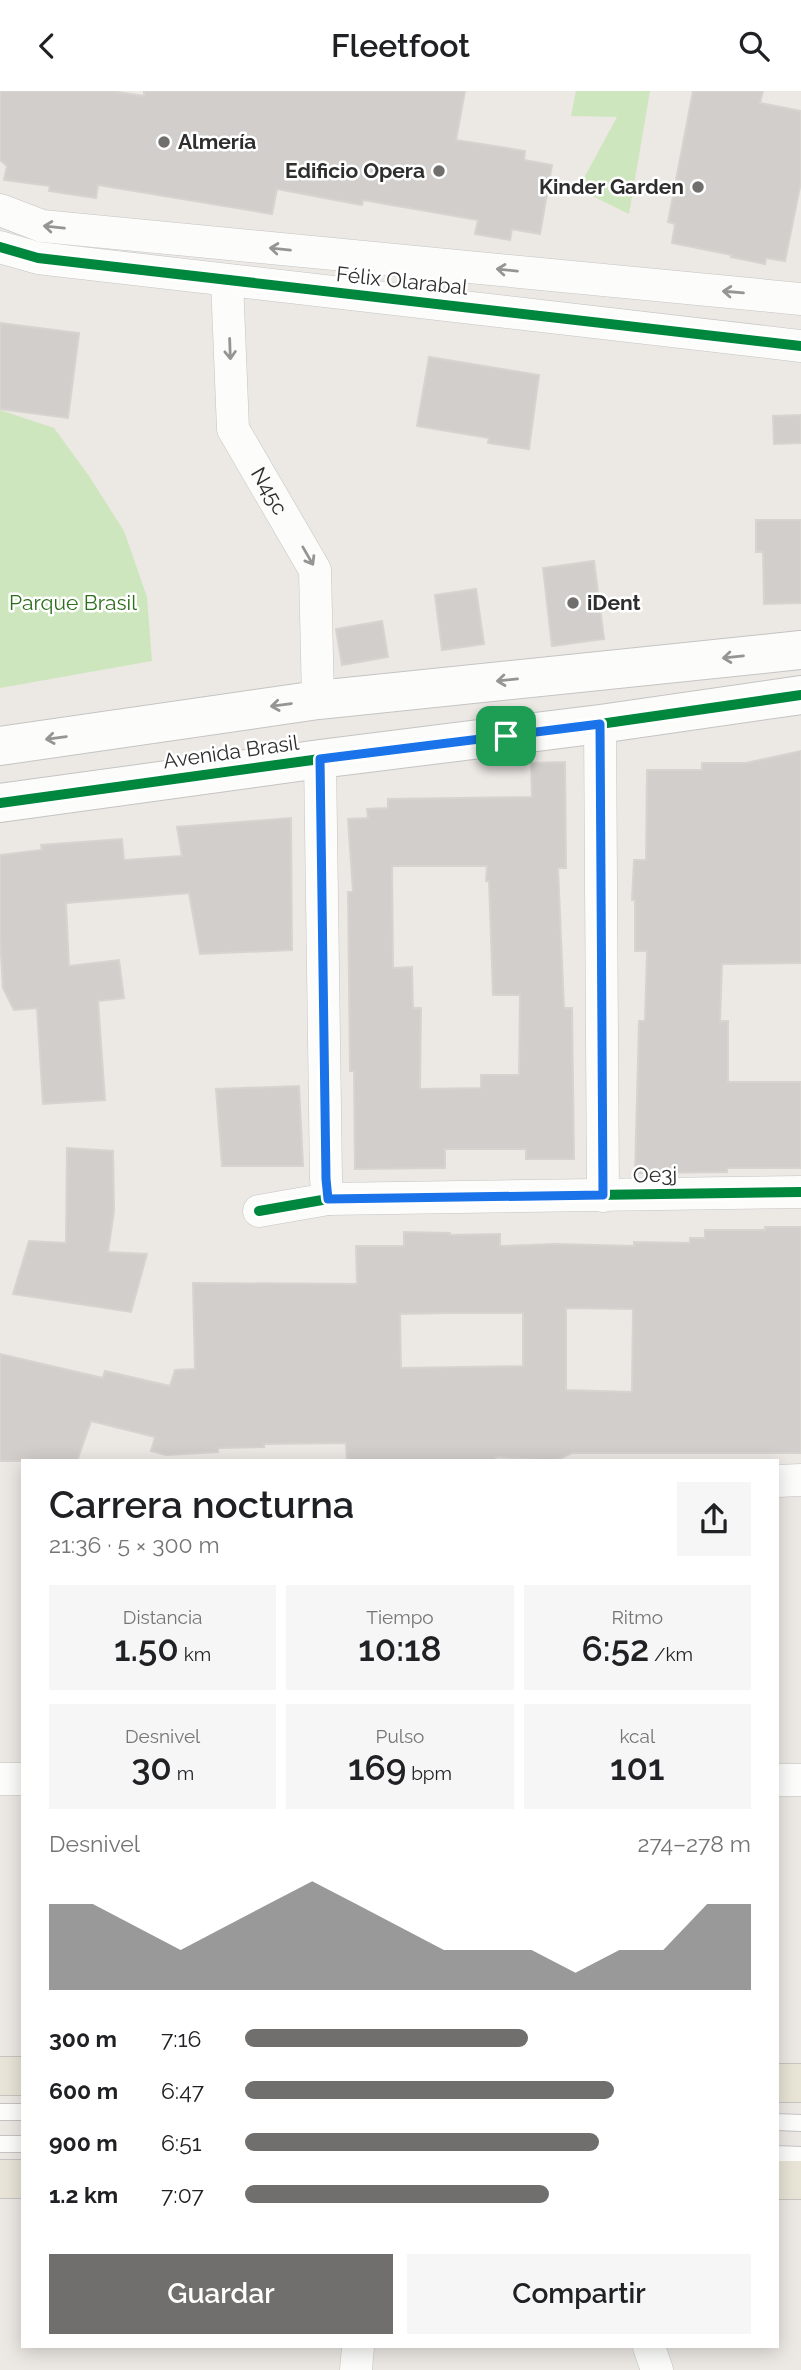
<!DOCTYPE html>
<html lang="es">
<meta charset="utf-8">
<style>
body{margin:0;font-family:Raleway,sans-serif;background:#f6f6f6;color:#202124;height:100vh;display:flex;flex-direction:column;font-size:26px;white-space:nowrap}
*{box-sizing:border-box;margin:0}
p{font-size:23px;color:#757577}
.icon{flex:none;width:38px;height:38px;fill:none;stroke:currentColor;stroke-width:2;stroke-linecap:round;stroke-linejoin:round}
.map{position:relative;flex:1;overflow:hidden}
.details{position:absolute;left:21px;top:1368px;width:758px;height:889px;display:flex;flex-direction:column;background:#fff;border-radius:0px;box-shadow:0 4px 18px #0003}
.details>*{flex:none}
.pin{position:absolute;display:grid;place-items:center;width:60px;height:60px;color:#fff;margin:-30px;border-radius:14px;box-shadow:0 4px 10px #0006}
.round{display:grid;place-items:center;flex:none;width:74px;height:74px;border-radius:0px;background:#f6f6f6}
.summary{display:flex;align-items:center;justify-content:space-between;height:119px;padding:0 28px}
h1{font-size:38px;font-weight:600;line-height:52px}
.figures{display:grid;grid-template-columns:repeat(3,1fr);gap:10px;height:119px;padding:7px 28px}
.figures div{display:grid;align-content:center;border-radius:0px;background:#f6f6f6;text-align:center}
.figures b{font-size:35px;font-weight:600}
.figures small{font-size:19px;font-weight:400}
.figures p{font-size:19px}
.chart{height:196px;padding:14px 28px}
.chart p{display:flex;justify-content:space-between}
.chart svg{width:100%;height:126px;margin-top:7px;fill:#706f6e;opacity:.7}
.button{display:flex;gap:14px;margin-top:auto;padding:14px 28px}
.button a{flex:1;height:80px;border-radius:0px;background:#706f6e;color:#fff;font-size:28px;font-weight:600;line-height:80px;text-align:center}
.button a+a{background:#f6f6f6;color:#202124}
ul{padding:0 28px;list-style:none;font-size:23px}
li{display:grid;grid-template-columns:112px 84px 1fr;align-items:center;height:52px}
li i{height:18px;border-radius:9px;background:#706f6e}
header{display:flex;justify-content:space-between;align-items:center;height:91px;padding:0 28px;background:#fff;font-size:32px;font-weight:600}
.map>svg:first-child{display:block}
</style>
<header><svg class="icon" aria-label="back" viewBox="0 0 24 24"><path d="M15 5l-7 7 7 7"/></svg>Fleetfoot<svg class="icon" aria-label="search" viewBox="0 0 24 24"><circle cx="10" cy="10" r="6"/><path d="M15 15l6 6"/></svg></header>
<div class="map">
<svg width="801" height="2279" viewBox="0 0 801 2279">
<rect width="100%" height="100%" fill="#ece8e4"/>
<g fill="#cee6be">
<polygon points="576,0 650,0 629,123 578,98 617,26 571,25"/>
<polygon points="0,319 54,337 89,385 124,440 147,506 152,570 0,597"/>
</g>
<g fill="#d1cecb" stroke="#d7d4d0" stroke-width="2" fill-rule="evenodd">
<polygon points="0,0 112,0 144,5 144,0 465,0 456,49 525,60 524,69 552,74 540,143 512,138 510,149 475,143 478,129 363,109 362,114 277,98 272,123 98,94 96,107 49,100 50,95 4,89 7,75 0,69"/>
<polygon points="693,0 763,0 760,12 801,20 801,91 785,170 766,167 765,173 731,166 732,164 672,152 675,133 668,131"/>
<polygon points="0,232 79,242 68,327 0,318"/>
<polygon points="429,266 539,284 529,358 488,352 489,347 417,335"/>
<polygon points="801,324 801,352 774,353 773,325"/>
<polygon points="756,429 801,429 801,512 764,513 763,461 756,461"/>
<polygon points="594,470 604,548 552,555 543,477"/>
<polygon points="476,498 484,553 442,559 435,504"/>
<polygon points="382,530 388,566 342,574 336,538"/>
<polygon points="801,660 801,872 722,873 720,930 728,930 728,991 801,991 801,1077 727,1077 727,1081 635,1082 639,930 645,930 647,860 635,860 635,809 632,809 634,769 646,769 647,679 702,679 702,672 746,672"/>
<path d="M565,671L566,777H558L564,917H572L574,1068H526V1058H445V1077L355,1078L354,980H350L348,801H353L348,728L368,727L367,718L388,717V708L532,706L531,672ZM392,775H487L486,790H489L493,904H520L519,984H481V997L420,998L421,917H413L412,876L393,877Z"/>
<polygon points="291,727 292,859 200,863 189,802 66,812 69,875 119,869 124,907 98,910 105,1009 43,1013 37,917 14,919 3,897 0,846 0,764 42,759 41,754 122,748 124,769 182,765 177,736"/>
<polygon points="299,995 303,1075 222,1075 216,998"/>
<polygon points="67,1057 113,1060 114,1120 108,1161 147,1163 131,1221 13,1203 29,1150 66,1152"/>
<path d="M765,1136H801V1362H572L555,1370L496,1366V1369L347,1370L346,1352L264,1353V1356L218,1357V1361L166,1364L151,1360L155,1346L91,1330L77,1370H0V1263L103,1287L105,1280L170,1295L175,1279L195,1278L193,1192L357,1193L356,1155H404V1141L450,1142V1144L500,1143V1155L556,1153L634,1155V1151L690,1152V1147H705V1139H765ZM566,1217L633,1218L632,1301L566,1299ZM450,1222H523V1275L401,1277L400,1223Z"/>
</g>
<g fill="none" stroke-linecap="round" stroke-linejoin="round">
<defs>
<g id="lane">
<polyline points="0,2021 23,2021"/>
<polyline points="777,2031 801,2032"/>
<polyline points="0,2053 23,2053"/>
<polyline points="777,2063 801,2064"/>
</g>
<g id="street">
<polyline points="0,119 42,135 801,208"/>
<polyline points="0,156 38,167 801,255"/>
<path id="s1" d="M227,190L233,338L315,479L318,609"/>
<polyline points="600,633 603,1105"/>
<polyline points="320,668 326,1088 328,1108"/>
<polyline points="259,1120 328,1108 801,1101"/>
<polyline points="777,1390 801,1389"/>
<polyline points="0,1688 23,1688"/>
<polyline points="777,1689 801,1689"/>
<polyline points="649,2256 657,2279"/>
<polyline points="356,2279 358,2256"/>
</g>
<g id="secondary">
<polyline points="0,655 318,609 801,559"/>
<polyline points="0,712 320,668 600,633 801,604"/>
</g>
<g id="primary">
<polyline points="0,1985 23,1985"/>
<polyline points="777,1992 801,1992"/>
<polyline points="0,2088 23,2088"/>
<polyline points="777,2089 801,2089"/>
</g>
</defs>
<use href="#lane" stroke="#c5c4c5" stroke-width="18"/>
<use href="#street" stroke="#c5c4c5" stroke-width="33"/>
<use href="#secondary" stroke="#c5c4c5" stroke-width="40"/>
<use href="#primary" stroke="#c6c5c4" stroke-width="40"/>
<use href="#lane" stroke="#fcfcfb" stroke-width="16"/>
<use href="#street" stroke="#fcfcfb" stroke-width="32"/>
<use href="#secondary" stroke="#fcfcfb" stroke-width="38"/>
<use href="#primary" stroke="#e8e4d6" stroke-width="38"/>
<defs>
<g id="cycleway">
<polyline points="0,156 38,167 801,255"/>
<polyline points="0,712 320,668 600,633 801,604"/>
<polyline points="259,1120 328,1108 801,1101"/>
</g>
</defs>
<use href="#cycleway" stroke="#fff" stroke-width="15"/>
<use href="#cycleway" stroke="#00873e" stroke-width="10"/>
</g>
<defs><path id="oneway-shaft" d="M-6 0H5M1.5-3L5.5 0L1.5 3" fill="none" stroke-width="1.6" stroke-linecap="round" stroke-linejoin="round" transform="scale(1.75)"/></defs>
<g stroke="#959594">
<use href="#oneway-shaft" transform="translate(54 136) rotate(-174)"/>
<use href="#oneway-shaft" transform="translate(280 158) rotate(-174)"/>
<use href="#oneway-shaft" transform="translate(507 179) rotate(-174)"/>
<use href="#oneway-shaft" transform="translate(733 201) rotate(-175)"/>
<use href="#oneway-shaft" transform="translate(230 258) rotate(88)"/>
<use href="#oneway-shaft" transform="translate(308 465) rotate(60)"/>
<use href="#oneway-shaft" transform="translate(733 566) rotate(174)"/>
<use href="#oneway-shaft" transform="translate(507 589) rotate(174)"/>
<use href="#oneway-shaft" transform="translate(281 614) rotate(172)"/>
<use href="#oneway-shaft" transform="translate(56 647) rotate(172)"/>
</g>
<g fill="none" stroke-linecap="round" stroke-linejoin="round">
<defs>
<polygon id="route" points="600,633 603,1104 328,1108 326,1088 320,668"/>
</defs>
<use href="#route" stroke="#fff" stroke-width="14"/>
<use href="#route" stroke="#1a73e8" stroke-width="9"/>
</g>
<g fill="#706f6e" stroke="#fff" stroke-width="2.5">
<circle cx="164" cy="51" r="7"/>
<circle cx="439" cy="80" r="7"/>
<circle cx="698" cy="96" r="7"/>
<circle cx="573" cy="512" r="7"/>
</g>
<g text-anchor="middle" stroke-width="5" stroke-linejoin="round" paint-order="stroke">
<g font-size="21" font-weight="bold" fill="#2e2e2e" stroke="#fff" text-anchor="start">
<text x="178" y="58">Almería</text>
<text x="425" y="87" text-anchor="end">Edificio Opera</text>
<text x="684" y="103" text-anchor="end">Kinder Garden</text>
<text x="587" y="519">iDent</text>
</g>
<g font-size="21" fill="#2e2e2e" stroke="#fff">
<text transform="translate(402 190) rotate(6)" y="7">Félix Olarabal</text>
<text dy="7" stroke="none"><textPath href="#s1" startOffset="220">N45c</textPath></text>
<text transform="translate(231 661) rotate(-8)" y="7">Avenida Brasil</text>
<text transform="translate(655 1084) rotate(-1)" y="7">Oe3j</text>
</g>
<g font-size="21" fill="#2c6e1b" stroke="#fff">
<text x="73" y="519">Parque Brasil</text>
</g>
</g>
</svg>
<div class="pin" style="left:506px;top:645px;background:#1e9e55"><svg class="icon" aria-label="arrive" viewBox="0 0 24 24"><path d="M6 21V4h12l-3 4 3 4H6"/></svg></div>
<section class="details">
<div class="summary"><div><h1>Carrera nocturna</h1><p>21:36 · 5 × 300 m</p></div><a class="round"><svg class="icon" aria-label="share" viewBox="0 0 24 24"><path d="M12 15V3M7 8l5-5 5 5M5 13v7h14v-7"/></svg></a></div>
<div class="figures">
<div><p>Distancia</p><b>1.50<small> km</small></b></div>
<div><p>Tiempo</p><b>10:18</b></div>
<div><p>Ritmo</p><b>6:52<small> /km</small></b></div>
</div>
<div class="figures">
<div><p>Desnivel</p><b>30<small> m</small></b></div>
<div><p>Pulso</p><b>169<small> bpm</small></b></div>
<div><p>kcal</p><b>101</b></div>
</div>
<div class="chart"><p><span>Desnivel</span>274–278 m</p>
<svg viewBox="0 0 160 44" preserveAspectRatio="none"><path d="M0 44V14L10 14L20 22L30 30L40 22L50 14L60 6L70 14L80 22L90 30L100 30L110 30L120 38L130 30L140 30L150 14L160 14V44z"/></svg>
</div>
<ul>
<li><b>300 m</b>7:16<i style="width:56%"></i></li>
<li><b>600 m</b>6:47<i style="width:73%"></i></li>
<li><b>900 m</b>6:51<i style="width:70%"></i></li>
<li><b>1.2 km</b>7:07<i style="width:60%"></i></li>
</ul>
<div class="button"><a>Guardar</a><a>Compartir</a></div>
</section>
</div>
